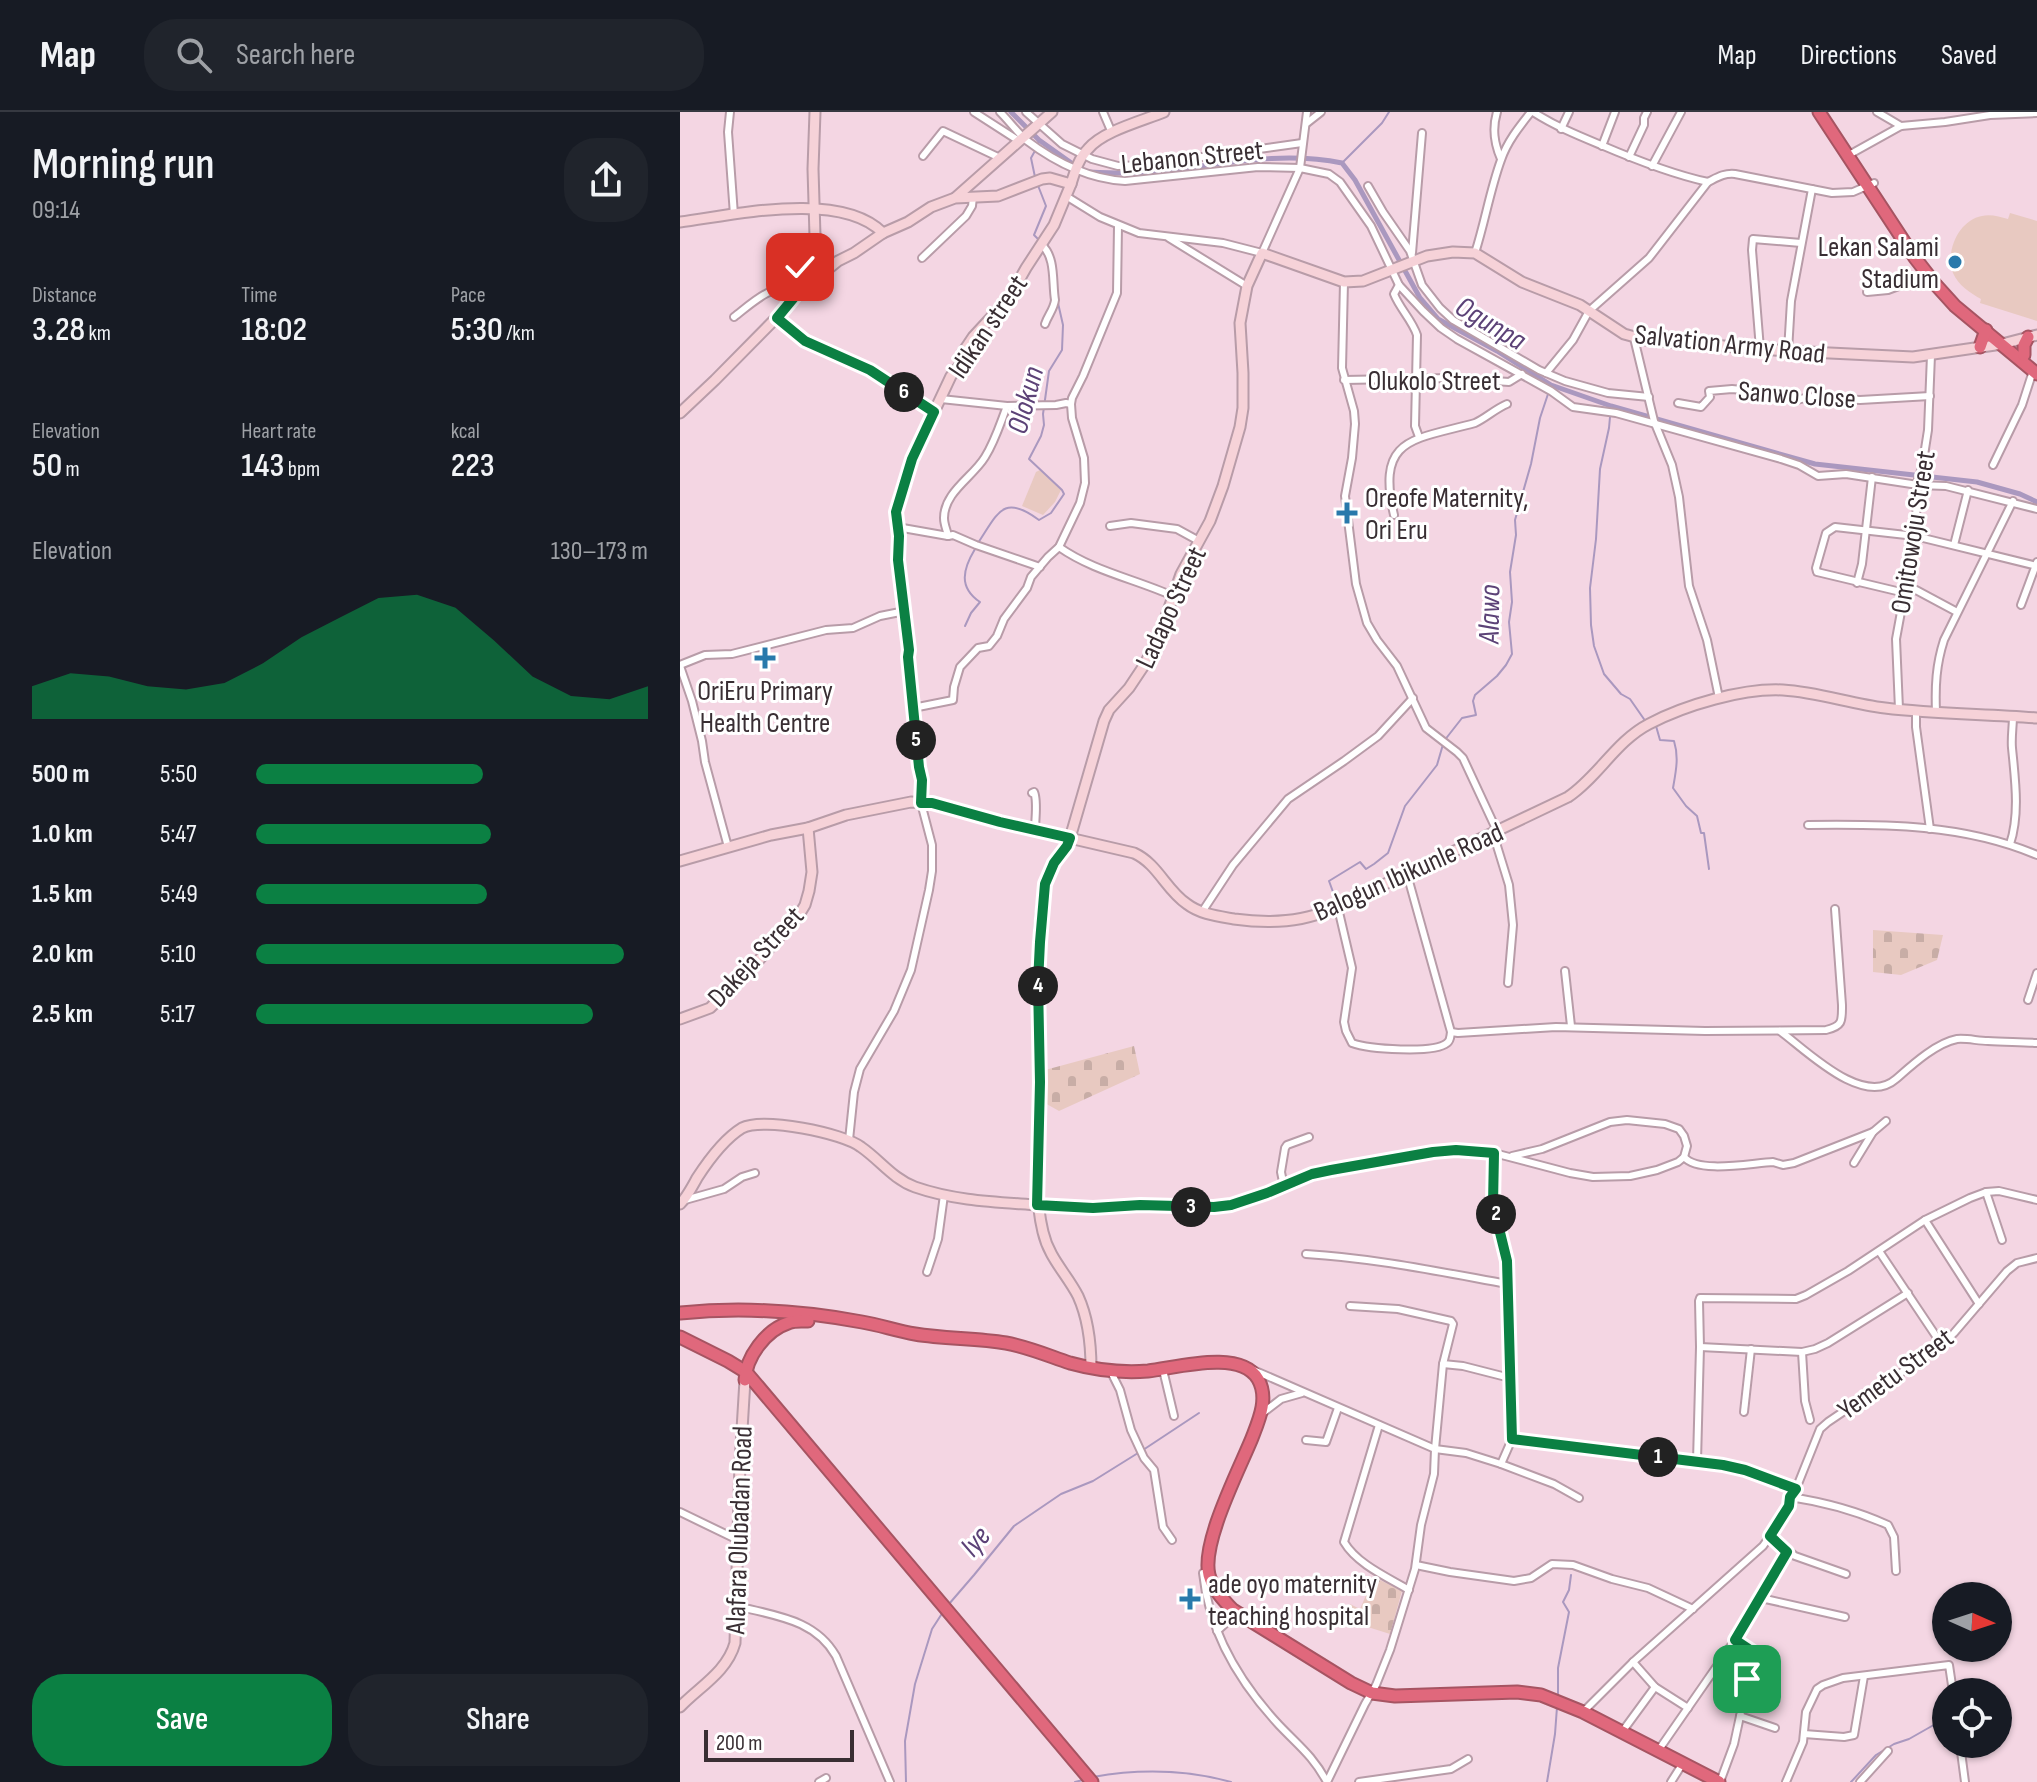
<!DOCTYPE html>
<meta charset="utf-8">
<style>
body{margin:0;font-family:"Sofia Sans Condensed",sans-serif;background:#20242c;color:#f1f3f6;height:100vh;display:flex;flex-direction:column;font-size:30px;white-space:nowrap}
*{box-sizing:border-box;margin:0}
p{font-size:26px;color:#9ea1a6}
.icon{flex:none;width:44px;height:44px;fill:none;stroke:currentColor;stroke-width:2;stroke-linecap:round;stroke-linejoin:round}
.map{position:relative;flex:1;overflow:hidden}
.details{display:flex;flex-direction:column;background:#171b24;width:680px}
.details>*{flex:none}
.needle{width:52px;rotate:93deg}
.buttons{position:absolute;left:1252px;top:1470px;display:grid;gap:16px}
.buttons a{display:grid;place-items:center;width:80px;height:80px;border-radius:50%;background:#171b24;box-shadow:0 2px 6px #0004;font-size:40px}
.scale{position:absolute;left:24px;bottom:20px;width:150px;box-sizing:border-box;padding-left:8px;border:4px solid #392e33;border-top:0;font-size:22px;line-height:28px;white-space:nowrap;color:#392e33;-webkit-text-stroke:6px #fff;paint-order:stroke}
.pin{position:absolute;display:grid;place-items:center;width:68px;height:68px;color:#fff;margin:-34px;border-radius:16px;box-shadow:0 4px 12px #0006}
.km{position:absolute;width:40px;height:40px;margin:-20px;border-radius:50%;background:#222;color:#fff;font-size:22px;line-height:40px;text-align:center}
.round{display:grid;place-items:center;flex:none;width:84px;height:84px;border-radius:32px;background:#20242c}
.headline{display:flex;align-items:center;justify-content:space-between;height:136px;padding:0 32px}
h1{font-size:44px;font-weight:600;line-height:60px}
.figures{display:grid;grid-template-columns:repeat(3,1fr);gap:12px;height:136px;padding:8px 32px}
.figures div{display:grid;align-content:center}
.figures b{font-size:34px;font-weight:600}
.figures small{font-size:22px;font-weight:400}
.figures p{font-size:22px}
.chart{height:224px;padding:16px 32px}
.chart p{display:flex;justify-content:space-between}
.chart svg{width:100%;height:144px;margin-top:8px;fill:#0b8043;opacity:.7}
.action{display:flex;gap:16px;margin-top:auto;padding:16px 32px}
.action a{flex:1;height:92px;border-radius:32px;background:#0b8043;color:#fff;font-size:32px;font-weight:600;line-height:92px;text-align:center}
.action a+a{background:#20242c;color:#f1f3f6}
ul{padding:0 32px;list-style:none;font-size:26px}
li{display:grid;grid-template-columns:128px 96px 1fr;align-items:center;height:60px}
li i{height:20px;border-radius:10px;background:#0b8043}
header{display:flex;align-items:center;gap:48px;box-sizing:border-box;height:112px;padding:0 40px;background:#171b24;border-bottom:2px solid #363941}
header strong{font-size:38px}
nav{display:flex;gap:44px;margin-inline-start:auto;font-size:28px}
.search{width:560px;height:72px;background:#20242c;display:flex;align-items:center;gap:20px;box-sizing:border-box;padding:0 28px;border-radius:32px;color:#9ea1a6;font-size:30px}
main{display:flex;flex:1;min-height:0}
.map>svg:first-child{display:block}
</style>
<header>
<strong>Map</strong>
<div class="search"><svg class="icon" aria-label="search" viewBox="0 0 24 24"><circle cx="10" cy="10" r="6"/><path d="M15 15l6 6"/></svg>Search here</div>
<nav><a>Map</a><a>Directions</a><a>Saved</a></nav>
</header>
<main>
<section class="details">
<div class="headline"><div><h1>Morning run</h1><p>09:14</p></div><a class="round"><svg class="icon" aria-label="share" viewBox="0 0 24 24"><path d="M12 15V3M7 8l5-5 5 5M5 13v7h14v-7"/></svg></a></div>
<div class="figures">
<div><p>Distance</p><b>3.28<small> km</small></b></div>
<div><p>Time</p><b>18:02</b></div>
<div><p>Pace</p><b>5:30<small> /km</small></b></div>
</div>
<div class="figures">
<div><p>Elevation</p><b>50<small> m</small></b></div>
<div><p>Heart rate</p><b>143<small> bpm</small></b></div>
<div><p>kcal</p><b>223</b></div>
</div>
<div class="chart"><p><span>Elevation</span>130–173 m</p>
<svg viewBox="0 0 160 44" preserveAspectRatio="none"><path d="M0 44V34L10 30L20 31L30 34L40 35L50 33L60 27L70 19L80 13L90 7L100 6L110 10L120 20L130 31L140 37L150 38L160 34V44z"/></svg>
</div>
<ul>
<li><b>500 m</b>5:50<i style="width:58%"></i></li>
<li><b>1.0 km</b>5:47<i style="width:60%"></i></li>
<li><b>1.5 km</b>5:49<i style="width:59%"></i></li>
<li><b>2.0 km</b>5:10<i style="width:94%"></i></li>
<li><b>2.5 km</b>5:17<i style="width:86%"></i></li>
</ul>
<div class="action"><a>Save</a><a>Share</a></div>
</section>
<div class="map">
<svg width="1357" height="1670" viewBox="0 0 1357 1670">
<defs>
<pattern id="cemetery-stones" width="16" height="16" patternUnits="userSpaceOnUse" patternTransform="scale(2)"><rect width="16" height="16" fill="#e8c9c1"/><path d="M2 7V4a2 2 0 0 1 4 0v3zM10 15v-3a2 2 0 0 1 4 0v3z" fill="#c8ada6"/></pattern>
</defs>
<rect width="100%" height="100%" fill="#f4d6e3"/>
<g fill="#e8c9c1">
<path d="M1330,101L1357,109V209L1300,191L1301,187C1290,181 1278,173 1273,161C1265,139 1279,108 1302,104C1311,102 1320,105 1328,107Z"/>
<polygon points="360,358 381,378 375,390 363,403 342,394 356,360"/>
</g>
<g fill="url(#cemetery-stones)">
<polygon points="1193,818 1263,823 1257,848 1221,863 1193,860"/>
<polygon points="454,934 460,962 379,999 363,990 365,958"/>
<polygon points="694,1465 722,1479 710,1522 675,1511 674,1513 663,1508 670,1492 680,1497"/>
</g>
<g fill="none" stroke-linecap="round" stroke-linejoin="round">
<g stroke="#aa98bf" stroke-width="2">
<polyline points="358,33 359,28"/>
<polyline points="662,51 702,11 709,0"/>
<polyline points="355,65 351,46 356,37"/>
<polyline points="357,71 366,94 354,123 358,127"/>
<polyline points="931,294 929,316 920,357 916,427 910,476 911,513 914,534 924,562 941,582 950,587 966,610"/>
<path d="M298,431C318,401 323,381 359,408L371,401L384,382L382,378L349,347L361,324L364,313L363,302L369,259L382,238L383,213L378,191"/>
<path d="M285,514L291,501L300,490C278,475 283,457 295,437"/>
<path d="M976,614L980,628L994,629C999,645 996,659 993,676L1006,694L1017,704L1021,721H1024L1029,757"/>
<polyline points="656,788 649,769 680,750 686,757 694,752 708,741 725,694 757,653 764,629 782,606 796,603 793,589 795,583 817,564 826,553 832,542 829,510 832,490 830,460 836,423 835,408 851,352 860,306 871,273"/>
<polyline points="463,1338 519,1301"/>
<polyline points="269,1492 294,1463 334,1414 381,1382 413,1369 458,1341"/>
<polyline points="878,1585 878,1556 889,1500 883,1490 889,1478 891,1463"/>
<path d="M413,1665C458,1657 507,1658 551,1670"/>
<polyline points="226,1670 225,1629 235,1572 252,1517 263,1500"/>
<polyline points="395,1670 403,1668"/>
<polyline points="867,1670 875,1622 877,1595"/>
<polyline points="1171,1670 1196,1643 1214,1632 1229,1627 1266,1606"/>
</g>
<g stroke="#aa98bf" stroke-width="5">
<polyline points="331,0 359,28 397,55"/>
<path d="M409,60C430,61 451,62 471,60C535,54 599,38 662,51L675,68L740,186L758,207L817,239L871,273L931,294L1135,352L1297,370L1340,382L1357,390"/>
</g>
<defs>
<g id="street">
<polyline points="50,0 48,20 54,103"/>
<polyline points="294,0 339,29"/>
<path d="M320,0C329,9 337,20 346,28C375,50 409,67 445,69L578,55L620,56L649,62L660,70L691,114L719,173L743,199L761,216L777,227L871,279L893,295L936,301L1101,347L1119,353L1138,364L1166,362L1238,373L1266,374L1357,397"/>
<polyline points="346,0 382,32 412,47 438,54 464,53 622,31"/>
<polyline points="423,0 432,21"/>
<path d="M817,0C812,17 814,31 821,47"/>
<path d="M853,0C875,14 897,23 921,33C956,48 991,62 1028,70"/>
<polyline points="1197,0 1221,14"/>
<polyline points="627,11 641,0"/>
<polyline points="881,17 889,0"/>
<polyline points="922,34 935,0"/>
<polyline points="243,44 263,19 320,46"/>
<polyline points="1167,44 1221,14 1265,10 1310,3 1357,1"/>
<polyline points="949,45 964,13 964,6 967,0"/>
<polyline points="972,54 1001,0"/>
<polyline points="688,74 703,100 730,139 742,173 760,196 773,208 859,258 885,269 928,281 969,285"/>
<polyline points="386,84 420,105 459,121 543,131 582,141 620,56 627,0"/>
<polyline points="489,126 567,174"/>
<path d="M362,133C376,146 372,170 375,188C374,197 368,203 365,212"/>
<polyline points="732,141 742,21"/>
<path d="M795,141C805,110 810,78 821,48C827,30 839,15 851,0"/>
<polyline points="242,146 286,104 292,94 293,85"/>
<polyline points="664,170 662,256 674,299 675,312 672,346 665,384 676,472 687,511 697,528 717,554 746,616 777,640 783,646 817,719"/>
<path d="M719,173L714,182C720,197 732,208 737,223L735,314L739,325"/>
<polyline points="1187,180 1208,178 1248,163"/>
<path d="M54,205C71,192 93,170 114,178"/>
<polyline points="97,206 125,229 190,258 254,300"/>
<polyline points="954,226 974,309 992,353 999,385 1009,474 1027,528 1039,586"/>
<polyline points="1080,237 1072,138 1073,127 1121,131"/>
<polyline points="1108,239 1111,189 1132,77"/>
<path d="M866,261L893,228L909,199L969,146L1028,70C1038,65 1044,61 1055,62L1152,81L1173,80L1194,71"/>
<polyline points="664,268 772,266 829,270 842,262"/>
<polyline points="261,287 327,294 376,293 386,291 391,292"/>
<polyline points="998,291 1021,295 1030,285 1029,279 1052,277 1101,282 1117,288 1129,285 1180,288 1250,284"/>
<polyline points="1313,353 1342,293 1353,259"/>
<path d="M714,403C696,325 733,328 795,311C806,306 815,297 827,292"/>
<polyline points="430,414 451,411 497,417 519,429"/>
<polyline points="217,415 268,424 273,423 296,433 360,455"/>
<path d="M268,424C267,418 264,413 264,406C264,380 293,365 305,345C315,329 320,312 327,294"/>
<polyline points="1274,433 1288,378"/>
<path d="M379,435C413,459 455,467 493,484"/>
<polyline points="1177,471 1182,452 1192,365"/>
<polyline points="1226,476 1236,478 1277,500"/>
<polyline points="1225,481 1137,460 1136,456 1146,421 1155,415 1235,424 1357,454"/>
<polyline points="1341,493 1357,450"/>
<polyline points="0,553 25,543 52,542 146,518 173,516 200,504 225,499"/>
<polyline points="0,554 12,589 22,629 25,650 48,735"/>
<polyline points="233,596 273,588 274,575 280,555 298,536 309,534 317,524 324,507 347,476 351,465 368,445 379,435 400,391 405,371 404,346 392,306 391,292 392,286 403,264 437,181 438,114"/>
<polyline points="1219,597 1216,527 1235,424 1238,367 1242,356 1248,318 1251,243"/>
<polyline points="1236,598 1236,615 1250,717"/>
<path d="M1256,600C1255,574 1256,553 1264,528L1333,389"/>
<path d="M352,681L354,680C358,689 355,707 355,718"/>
<path d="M1128,713C1206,712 1284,712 1357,743"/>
<polyline points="813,721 829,773 833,813 828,871"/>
<path d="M1330,732C1340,702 1335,667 1332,636C1331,626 1333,614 1333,604"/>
<path d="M658,796L672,856L664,910L666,919L672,931C688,937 754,942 767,931C771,928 770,925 771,920L727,762"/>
<polyline points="522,800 553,753 608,687 664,649 698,624 733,586"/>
<polyline points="885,859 891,914"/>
<polyline points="1348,888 1357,861"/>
<path d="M1100,919C1126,938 1183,996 1216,967C1232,953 1256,931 1277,927C1287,926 1298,929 1308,929C1324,930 1341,930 1357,931"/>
<path d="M771,920L778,921L876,915L1025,919L1146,918C1163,914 1162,909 1162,893L1155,797"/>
<polyline points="169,1028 174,980 180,957 214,899 231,858 249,778 252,759 252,733 241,691"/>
<path d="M1004,1045C1019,1062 1071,1051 1093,1050L1103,1053L1114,1051L1193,1020"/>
<polyline points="1174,1051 1193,1020 1206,1009"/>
<polyline points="604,1075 601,1060 605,1036 607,1033 629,1025"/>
<polyline points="1306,1080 1322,1128"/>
<polyline points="5,1088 44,1077 62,1065 75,1061"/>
<polyline points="357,1093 413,1096 460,1093 534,1095 551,1093 587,1081 632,1062 753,1040 776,1038 814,1041 890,1061 913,1065 950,1064 977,1058 998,1050 1004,1045 1007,1034 1004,1024 999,1017 985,1012 947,1008 930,1010 862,1037 832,1044"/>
<polyline points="1245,1108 1299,1192"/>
<polyline points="1199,1139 1262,1233"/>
<path d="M626,1142C694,1146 761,1160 828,1172"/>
<polyline points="247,1160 258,1127 264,1083"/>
<polyline points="1020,1235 1122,1240 1135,1237 1148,1231 1228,1181"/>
<polyline points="1122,1240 1125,1289 1130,1308"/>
<polyline points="763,1252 783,1254 830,1266"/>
<polyline points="571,1257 755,1337 786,1341 821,1352 832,1327 827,1149 813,1092 814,1041"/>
<polyline points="484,1262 494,1304"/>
<polyline points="433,1264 440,1278 451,1318 464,1346 474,1358 483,1415 492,1428"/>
<polyline points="584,1300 601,1287 622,1281"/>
<polyline points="1064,1300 1071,1237"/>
<path d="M699,1313L664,1430C677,1452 707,1465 729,1478"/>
<polyline points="832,1327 1043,1353 1065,1358 1116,1377"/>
<polyline points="626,1328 646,1330 658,1296"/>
<polyline points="1017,1349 1020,1235 1019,1189 1020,1186 1116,1187 1126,1183 1168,1159 1245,1108 1290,1086 1306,1080 1319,1079 1357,1088"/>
<polyline points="821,1352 874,1372 899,1386"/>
<path d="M1110,1385C1144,1390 1177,1399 1208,1413L1214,1425L1216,1459"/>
<polyline points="0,1400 58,1428"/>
<polyline points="1090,1424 1115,1444 1166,1462"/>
<polyline points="736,1453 770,1460 834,1469 851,1466 872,1452 893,1453 932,1467 968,1476 1013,1497"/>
<path d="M523,1461C529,1520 560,1571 599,1613C619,1634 633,1644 647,1670"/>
<polyline points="1081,1486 1165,1505"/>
<path d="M57,1494C95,1504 135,1507 156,1544L210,1670"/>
<polyline points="537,1519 548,1509 562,1510"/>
<polyline points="953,1550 975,1575 1008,1596"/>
<polyline points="903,1600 953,1550 1083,1434 1101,1409 1116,1377 1140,1317 1148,1310 1262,1233 1274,1221 1327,1159 1337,1151 1357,1146"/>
<polyline points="1060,1604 1095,1616"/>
<polyline points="942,1620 975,1575"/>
<polyline points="1124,1622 1164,1625 1174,1623 1184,1564"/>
<polyline points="1280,1632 1285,1670"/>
<polyline points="978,1639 1055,1528"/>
<polyline points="139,1670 146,1666"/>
<polyline points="647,1670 685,1592 696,1573 710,1538 735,1457 741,1413 754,1362 755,1337 763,1252 773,1212 771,1209 718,1197 670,1194"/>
<polyline points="679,1670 771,1657 788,1647"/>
<polyline points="991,1670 1003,1651"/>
<polyline points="1040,1670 1054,1632 1073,1544 1073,1540 1055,1528 1107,1440"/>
<polyline points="1106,1670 1123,1630 1126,1600 1137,1577 1143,1573 1163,1566 1269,1553 1273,1580"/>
<polyline points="1180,1670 1208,1639"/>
</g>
<g id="secondary">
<polyline points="276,85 372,0"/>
<path d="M0,110C54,103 161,78 203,121"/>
<polyline points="116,183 114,174 135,124 133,57 135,0"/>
<path d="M0,301L35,268L107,195L116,183L158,149L174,141L203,121L228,110L251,95L275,86L318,84L362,67L370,66L391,72C395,59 399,46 408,37C423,19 462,9 484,0"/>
<polyline points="241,691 242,668 239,655 228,545 229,538 218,448 219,424 216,400 221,380 238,334 271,264 280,253 283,240 293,225 329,186 346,156 374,113 391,72"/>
<path d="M0,749L91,723L128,716L166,703L231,690L252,691L320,710L454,741C478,752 486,778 507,792C520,802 537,804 554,807C606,814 638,807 684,782L888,685C918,665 936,629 969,612C1005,593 1063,576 1103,578C1138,580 1171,592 1205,596C1255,602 1307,602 1357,606"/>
<polyline points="0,907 30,896 78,849 119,803 125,793 129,779 132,760 128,716"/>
<path d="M0,1092C7,1085 12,1075 17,1066C28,1049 44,1027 62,1016C83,1005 163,1021 181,1035C200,1048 213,1067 235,1075C275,1089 316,1090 357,1093"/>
<path d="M411,1256C411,1232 408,1206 398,1184C386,1161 369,1146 363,1120C351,1070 361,1020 360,969C359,904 354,838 365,774C369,754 384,743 390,726L424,609L429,598L449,576L465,552L482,516L501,462L530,409L543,374L560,315L563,296V261L560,211L567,174L582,141L664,170L683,169L747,144L773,140L795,141L842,170L900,193L944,222L966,228L1108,239L1233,245L1322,232L1357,223"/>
<path d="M0,1595C19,1575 47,1560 55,1531L60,1351L65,1268"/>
</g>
<g id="highway">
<polyline points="1139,0 1235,146 1256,173 1275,194 1357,262"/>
<polyline points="1300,235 1306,218"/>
<polyline points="1344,243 1344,233 1348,225"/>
<path d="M0,1201C59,1195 123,1199 182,1210C200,1213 217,1219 235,1222C265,1227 296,1226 326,1231C348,1235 369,1244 390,1251C415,1258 442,1261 468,1259C496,1256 560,1237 578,1267C589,1286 579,1308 572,1326C559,1358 521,1431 529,1463C533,1477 543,1488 553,1498L671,1571L692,1581L715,1584L837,1580L861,1583L903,1600L1039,1670"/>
<polyline points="0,1225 48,1249 66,1260 412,1670"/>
<path d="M65,1268C66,1245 86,1218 108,1211C114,1208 122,1209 128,1209"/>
</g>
</defs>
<use href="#street" stroke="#b89ca8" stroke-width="10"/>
<use href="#secondary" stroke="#b89ca8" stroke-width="13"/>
<use href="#highway" stroke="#a65462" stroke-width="15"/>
<use href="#street" stroke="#fff" stroke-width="6"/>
<use href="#secondary" stroke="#f6d2d8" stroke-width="9"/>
<use href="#highway" stroke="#e0687c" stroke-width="11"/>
</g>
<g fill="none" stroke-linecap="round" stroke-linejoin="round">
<defs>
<polyline id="route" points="120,155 118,168 114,174 116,183 97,206 125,229 190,258 254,300 232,347 216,400 219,424 218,448 229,538 228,545 239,655 242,668 241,691 252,691 320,710 390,726 387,734 374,751 365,772 360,830 358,871 360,970 357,1093 413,1096 460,1093 534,1095 551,1093 587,1081 632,1062 651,1058 753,1040 776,1038 814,1041 813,1092 827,1149 832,1327 1043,1353 1065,1358 1116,1377 1110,1385 1109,1394 1090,1424 1107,1440 1055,1528 1073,1540 1067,1567"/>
</defs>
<use href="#route" stroke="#fff" stroke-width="16"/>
<use href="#route" stroke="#0b8043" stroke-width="10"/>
</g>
<g fill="#2879ab" stroke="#fff" stroke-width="3">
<circle cx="1275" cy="150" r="8"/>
<path d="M663 389h8v8h8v8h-8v8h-8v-8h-8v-8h8z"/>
<path d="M81 534h8v8h8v8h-8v8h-8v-8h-8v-8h8z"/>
<path d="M506 1475h8v8h8v8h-8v8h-8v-8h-8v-8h8z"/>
</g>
<g text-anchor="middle" stroke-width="6" stroke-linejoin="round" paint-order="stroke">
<g font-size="28" fill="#392e33" stroke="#fff">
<text transform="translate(512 44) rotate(-6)" y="10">Lebanon Street</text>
<text transform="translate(307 214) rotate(-56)" y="10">Idikan street</text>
<text transform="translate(1050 231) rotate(6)" y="10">Salvation Army Road</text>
<text x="754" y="278">Olukolo Street</text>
<text transform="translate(1117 282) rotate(4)" y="10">Sanwo Close</text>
<text transform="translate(1232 420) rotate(-81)" y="10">Omitowoju Street</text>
<text transform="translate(490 495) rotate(-65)" y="10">Ladapo Street</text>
<text transform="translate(728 759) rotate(-24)" y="10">Balogun Ibikunle Road</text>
<text transform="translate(75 844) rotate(-47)" y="10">Dakeja Street</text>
<text transform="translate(1215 1261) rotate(-36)" y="10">Yemetu Street</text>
<text transform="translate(58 1418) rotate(-88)" y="10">Alafara Olubadan Road</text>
</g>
<g font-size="28" fill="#392e33" stroke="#fff" text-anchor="start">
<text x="1259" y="144" text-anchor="end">Lekan Salami<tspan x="1259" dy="32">Stadium</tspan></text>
<text x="685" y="395">Oreofe Maternity,<tspan x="685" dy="32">Ori Eru</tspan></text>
<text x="85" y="588" text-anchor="middle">OriEru Primary<tspan x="85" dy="32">Health Centre</tspan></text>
<text x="528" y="1481">ade oyo maternity<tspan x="528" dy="32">teaching hospital</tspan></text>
</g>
<g font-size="30" font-style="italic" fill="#5c4277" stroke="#fff">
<text transform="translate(811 211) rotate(31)" y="10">Ogunpa</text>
<text transform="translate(345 288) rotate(-75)" y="10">Olokun</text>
<text transform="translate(809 502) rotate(-89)" y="10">Alawo</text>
<text transform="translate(295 1429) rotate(-50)" y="10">Iye</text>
</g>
</g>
</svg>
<div class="buttons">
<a><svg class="needle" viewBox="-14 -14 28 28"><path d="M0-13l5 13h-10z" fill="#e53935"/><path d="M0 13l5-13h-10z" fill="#9ea1a6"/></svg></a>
<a><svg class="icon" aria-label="locate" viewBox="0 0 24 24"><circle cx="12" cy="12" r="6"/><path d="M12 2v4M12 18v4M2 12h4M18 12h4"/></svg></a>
</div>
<div class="scale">200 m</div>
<div class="pin" style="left:1067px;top:1567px;background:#1e9e55"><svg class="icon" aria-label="arrive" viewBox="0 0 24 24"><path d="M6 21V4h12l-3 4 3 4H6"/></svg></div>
<div class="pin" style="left:120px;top:155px;background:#d93025"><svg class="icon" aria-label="check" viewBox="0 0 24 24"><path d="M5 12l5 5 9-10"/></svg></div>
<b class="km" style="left:978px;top:1345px">1</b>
<b class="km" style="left:816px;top:1102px">2</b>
<b class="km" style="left:511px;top:1095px">3</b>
<b class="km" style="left:358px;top:874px">4</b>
<b class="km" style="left:236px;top:628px">5</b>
<b class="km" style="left:224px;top:280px">6</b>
</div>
</main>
